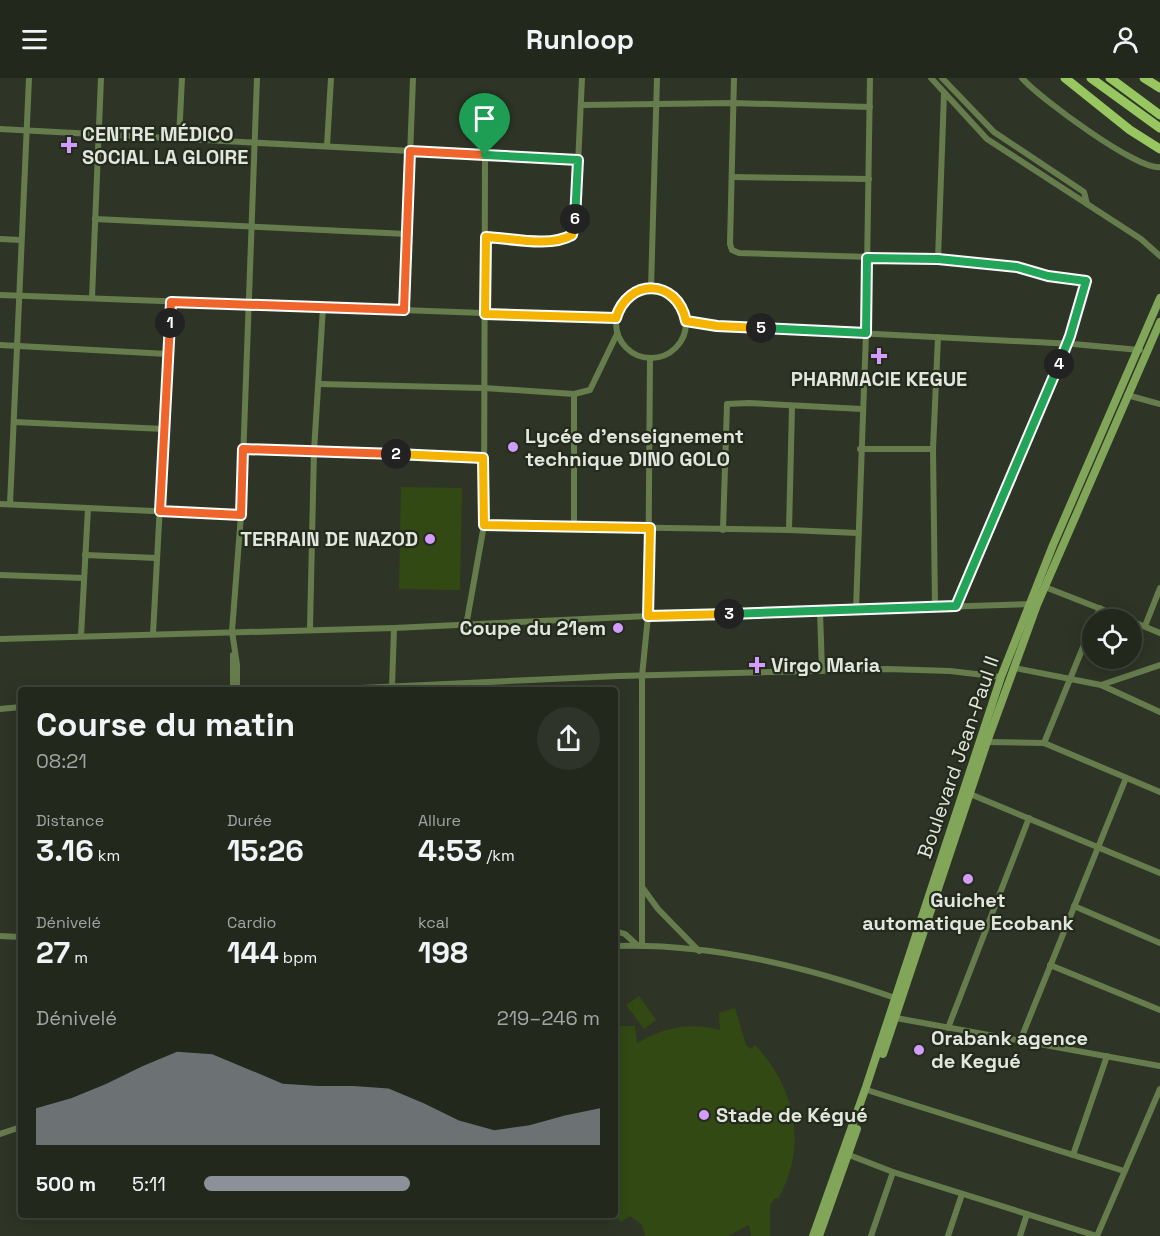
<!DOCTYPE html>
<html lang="fr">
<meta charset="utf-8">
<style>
body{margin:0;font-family:"Space Grotesk",sans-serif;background:#2e3429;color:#f1f3f6;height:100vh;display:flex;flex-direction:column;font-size:22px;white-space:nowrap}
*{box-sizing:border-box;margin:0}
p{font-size:20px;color:#a2a6a3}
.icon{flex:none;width:33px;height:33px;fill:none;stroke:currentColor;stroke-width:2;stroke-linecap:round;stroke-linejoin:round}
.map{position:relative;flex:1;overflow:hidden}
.side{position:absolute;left:18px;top:609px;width:600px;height:531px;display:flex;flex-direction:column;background:#22281c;border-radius:6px;box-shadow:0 3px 15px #0003,0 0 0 2px #3f443b}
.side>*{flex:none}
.fabs{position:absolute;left:1082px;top:531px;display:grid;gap:12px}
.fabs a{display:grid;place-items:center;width:60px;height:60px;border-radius:50%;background:#22281c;box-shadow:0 3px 15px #0003,0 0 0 2px #3f443b;font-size:30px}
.pin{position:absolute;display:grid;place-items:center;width:51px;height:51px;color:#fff;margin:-62px -26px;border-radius:50% 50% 50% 0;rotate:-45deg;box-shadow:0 0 6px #0007}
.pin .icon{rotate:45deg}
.km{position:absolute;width:30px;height:30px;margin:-15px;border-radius:50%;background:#222;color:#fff;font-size:16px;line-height:30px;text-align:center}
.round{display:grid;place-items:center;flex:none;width:63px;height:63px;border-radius:32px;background:#2e3429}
.overview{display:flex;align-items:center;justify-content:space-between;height:102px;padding:0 18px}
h1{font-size:33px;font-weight:600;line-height:45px}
.stats{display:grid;grid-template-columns:repeat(3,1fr);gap:9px;height:102px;padding:6px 18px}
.stats div{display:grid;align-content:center}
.stats b{font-size:30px;font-weight:600}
.stats small{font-size:16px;font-weight:400}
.stats p{font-size:16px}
.chart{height:168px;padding:12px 18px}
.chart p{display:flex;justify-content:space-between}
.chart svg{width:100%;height:108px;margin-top:6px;fill:#8c9099;opacity:.7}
ul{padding:0 18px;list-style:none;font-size:20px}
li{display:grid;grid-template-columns:96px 72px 1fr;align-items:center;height:45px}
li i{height:15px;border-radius:8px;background:#8c9099}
header{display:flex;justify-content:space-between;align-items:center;height:78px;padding:0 18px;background:#22281c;font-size:27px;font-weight:600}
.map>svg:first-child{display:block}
</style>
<header><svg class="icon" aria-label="menu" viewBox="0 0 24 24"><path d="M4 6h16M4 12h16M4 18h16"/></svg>Runloop<svg class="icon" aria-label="person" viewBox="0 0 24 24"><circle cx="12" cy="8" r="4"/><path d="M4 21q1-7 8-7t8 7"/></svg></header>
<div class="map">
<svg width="1160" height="1158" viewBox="0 0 1160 1158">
<rect width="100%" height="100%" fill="#2e3526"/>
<g fill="#324914">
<polygon points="401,409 462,410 460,512 399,511"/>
<polygon points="639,918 656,942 644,951 626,927"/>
<path d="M735,930L746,967L751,971L755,967C796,1010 808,1069 778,1121L775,1120L770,1127V1158H751L749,1147L728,1158H645L642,1147L630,1138L621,1144L614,1137L615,987L618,948H635L637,965C665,949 689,944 720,952L719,935Z"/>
</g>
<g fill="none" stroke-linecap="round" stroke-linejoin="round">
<g stroke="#667c4d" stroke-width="6">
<polyline points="734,0 730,166 732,172 739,175 938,181 1017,189 1048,198 1086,203 1070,258 956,528"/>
<polyline points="931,0 987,61 1141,161 1160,178"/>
<polyline points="942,0 994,54 1084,114 1087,126"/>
<path d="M1022,0C1038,19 1138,93 1160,89"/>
<polyline points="582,27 733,25 870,29"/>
<polyline points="0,51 578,82"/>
<polyline points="179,60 182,0"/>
<polyline points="327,68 331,0"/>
<polyline points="732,99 869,101"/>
<polyline points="95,141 407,156"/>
<polyline points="486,159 553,163 572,157 575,151 582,0"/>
<polyline points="0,161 21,162"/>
<polyline points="938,181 944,16"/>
<polyline points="651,210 657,0"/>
<circle cx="651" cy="245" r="35"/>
<polyline points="0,217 616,240"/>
<polyline points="92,220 101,0"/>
<polyline points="404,232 413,0"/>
<polyline points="685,243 717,248 1073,266 1140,272"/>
<polyline points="0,267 168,276"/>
<polyline points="650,281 648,538 642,598 642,809 658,831 699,873"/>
<polyline points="319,306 484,310 574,316 574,448"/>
<polyline points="574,316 590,312 617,256"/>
<polyline points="1127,317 1160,326"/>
<polyline points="14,344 164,351"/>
<polyline points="243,371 483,380"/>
<polyline points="860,371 933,371"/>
<polyline points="0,426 241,437"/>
<polyline points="10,426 29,0"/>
<polyline points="484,447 789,452 858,455"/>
<polyline points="723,452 727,326 749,325 862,331"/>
<polyline points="789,452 792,328"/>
<polyline points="85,477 157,480"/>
<polyline points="0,497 84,500"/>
<polyline points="1045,509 1129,542"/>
<polyline points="935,528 933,371 938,259"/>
<polyline points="856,531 866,255 870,0"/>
<polyline points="820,533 822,593"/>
<polyline points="1095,542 1100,530"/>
<polyline points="1131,543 1160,555"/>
<polyline points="466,548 484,447 485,77"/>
<polyline points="1145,548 1160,510"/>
<polyline points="310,550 314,373 323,229"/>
<polyline points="153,556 171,223"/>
<polyline points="81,558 88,430"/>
<polyline points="0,561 394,550 648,538 1034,526"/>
<polyline points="233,577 233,611"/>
<polyline points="1015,590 1101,607 1160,634"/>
<polyline points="1101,607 1160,587"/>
<polyline points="392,609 394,550"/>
<polyline points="233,612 360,610 618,598 888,591 950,593 1001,599"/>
<polyline points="237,612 237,587 232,553 241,437 257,0"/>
<polyline points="0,631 21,629"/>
<polyline points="987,664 1044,665 1160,714"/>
<polyline points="1044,665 1092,547"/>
<polyline points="970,716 1160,795"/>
<polyline points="642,809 642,867"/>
<polyline points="1074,828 1160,865"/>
<polyline points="615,853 625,856 637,867"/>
<polyline points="0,858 21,859"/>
<path d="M615,868C712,865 808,889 898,921"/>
<polyline points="1050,887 1160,932"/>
<polyline points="896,940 1160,988"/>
<polyline points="948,950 1029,740"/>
<polyline points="1020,963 1126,700"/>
<polyline points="870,1013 1124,1093"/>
<polyline points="0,1056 21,1049"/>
<polyline points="849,1077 893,1094 1097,1158"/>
<polyline points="1073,1077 1107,978"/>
<polyline points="871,1158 893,1094"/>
<polyline points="948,1158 962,1116"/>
<polyline points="1020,1158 1027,1136"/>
<polyline points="1097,1158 1160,1011"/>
</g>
<g stroke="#82a659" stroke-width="8">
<polyline points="883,976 987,664 1037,527 1160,244"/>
<polyline points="813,1158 866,1009 1001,599 1053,467 1160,220"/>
<polyline points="819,1158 857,1051"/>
</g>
<g stroke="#98c661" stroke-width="9">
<polyline points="1065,0 1130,52 1160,71"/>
<polyline points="1091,0 1160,50"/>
<polyline points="1110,0 1160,37"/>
<polyline points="1144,0 1160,10"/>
</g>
</g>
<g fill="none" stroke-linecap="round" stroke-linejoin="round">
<defs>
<polyline id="split-1" points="170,245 171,224 404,232 410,73 485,77"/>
<polyline id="split-2" points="170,245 160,433 241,437 243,371 396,376"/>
<polyline id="split-3" points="396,376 483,380 484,447 650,450 648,538 729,536"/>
<polyline id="split-4" points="729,536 956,528 1059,286"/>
<polyline id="split-5" points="761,250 866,255 867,180 938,181 1017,189 1048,198 1086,203 1070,258 1059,286"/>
<path id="split-6" d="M575,141L572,157C549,170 511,160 486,159L485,236L616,240C628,200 677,200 686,243L717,248L761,250"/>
<polyline id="split-7" points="485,77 578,82 575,141"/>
</defs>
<use href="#split-1" stroke="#fff" stroke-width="12"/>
<use href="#split-2" stroke="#fff" stroke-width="12"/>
<use href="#split-3" stroke="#fff" stroke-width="12"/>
<use href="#split-4" stroke="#fff" stroke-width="12"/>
<use href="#split-5" stroke="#fff" stroke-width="12"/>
<use href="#split-6" stroke="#fff" stroke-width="12"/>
<use href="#split-7" stroke="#fff" stroke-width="12"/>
<use href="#split-1" stroke="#f0652b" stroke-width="8"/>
<use href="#split-2" stroke="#f0652b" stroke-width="8"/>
<use href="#split-3" stroke="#f5b400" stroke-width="8"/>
<use href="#split-4" stroke="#22a559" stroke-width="8"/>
<use href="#split-5" stroke="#22a559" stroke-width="8"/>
<use href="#split-6" stroke="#f5b400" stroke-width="8"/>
<use href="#split-7" stroke="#22a559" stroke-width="8"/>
</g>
<g fill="#d39cfc" stroke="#242b1d" stroke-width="2">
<path d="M66 58h6v6h6v6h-6v6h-6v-6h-6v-6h6z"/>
<path d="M876 269h6v6h6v6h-6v6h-6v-6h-6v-6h6z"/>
<circle cx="513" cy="369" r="6"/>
<circle cx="430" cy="461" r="6"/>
<circle cx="618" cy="550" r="6"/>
<path d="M754 578h6v6h6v6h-6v6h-6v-6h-6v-6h6z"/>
<circle cx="968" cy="801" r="6"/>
<circle cx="919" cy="972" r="6"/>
<circle cx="704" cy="1037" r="6"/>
</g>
<g text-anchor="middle" stroke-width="4.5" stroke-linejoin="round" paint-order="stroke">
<g font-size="20" font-weight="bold" fill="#e2e7dd" stroke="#242b1d" text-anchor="start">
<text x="82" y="63">CENTRE MÉDICO<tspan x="82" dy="23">SOCIAL LA GLOIRE</tspan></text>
<text x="879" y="308" text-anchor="middle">PHARMACIE KEGUE</text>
<text x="525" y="365">Lycée d'enseignement<tspan x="525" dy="23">technique DINO GOLO</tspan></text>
<text x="418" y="468" text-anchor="end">TERRAIN DE NAZOD</text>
<text x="606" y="557" text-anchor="end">Coupe du 21em</text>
<text x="771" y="594">Virgo Maria</text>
<text x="968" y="829" text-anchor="middle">Guichet<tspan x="968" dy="23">automatique Ecobank</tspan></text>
<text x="931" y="967">Orabank agence<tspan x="931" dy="23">de Kegué</tspan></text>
<text x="716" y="1044">Stade de Kégué</text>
</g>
<g font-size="20" fill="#e2e7dd" stroke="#242b1d">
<text transform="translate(958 679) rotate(-71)" y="7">Boulevard Jean-Paul II</text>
</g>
</g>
</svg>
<div class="fabs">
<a><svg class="icon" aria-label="locate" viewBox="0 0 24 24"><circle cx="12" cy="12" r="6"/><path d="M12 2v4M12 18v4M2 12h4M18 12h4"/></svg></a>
</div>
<div class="pin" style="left:485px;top:77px;background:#1e9e55"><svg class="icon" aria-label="arrive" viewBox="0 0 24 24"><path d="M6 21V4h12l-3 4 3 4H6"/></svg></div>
<b class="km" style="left:170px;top:245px">1</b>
<b class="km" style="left:396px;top:376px">2</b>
<b class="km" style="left:729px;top:536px">3</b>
<b class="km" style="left:1059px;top:286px">4</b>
<b class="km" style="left:761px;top:250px">5</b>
<b class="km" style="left:575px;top:141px">6</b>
<section class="side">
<div class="overview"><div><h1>Course du matin</h1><p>08:21</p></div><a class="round"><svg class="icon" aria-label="share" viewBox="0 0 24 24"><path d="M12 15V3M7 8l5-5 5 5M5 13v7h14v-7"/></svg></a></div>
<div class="stats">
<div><p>Distance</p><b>3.16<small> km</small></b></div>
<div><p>Durée</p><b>15:26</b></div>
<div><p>Allure</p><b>4:53<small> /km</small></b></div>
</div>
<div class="stats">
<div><p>Dénivelé</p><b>27<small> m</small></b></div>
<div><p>Cardio</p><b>144<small> bpm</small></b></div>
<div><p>kcal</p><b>198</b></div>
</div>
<div class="chart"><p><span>Dénivelé</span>219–246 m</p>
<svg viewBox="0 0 160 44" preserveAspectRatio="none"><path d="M0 44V29L10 25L20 19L30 12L40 6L50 7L60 13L70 19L80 20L90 20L100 21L110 27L120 34L130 38L140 36L150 32L160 29V44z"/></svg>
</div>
<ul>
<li><b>500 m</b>5:11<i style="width:52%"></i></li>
</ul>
</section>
</div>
